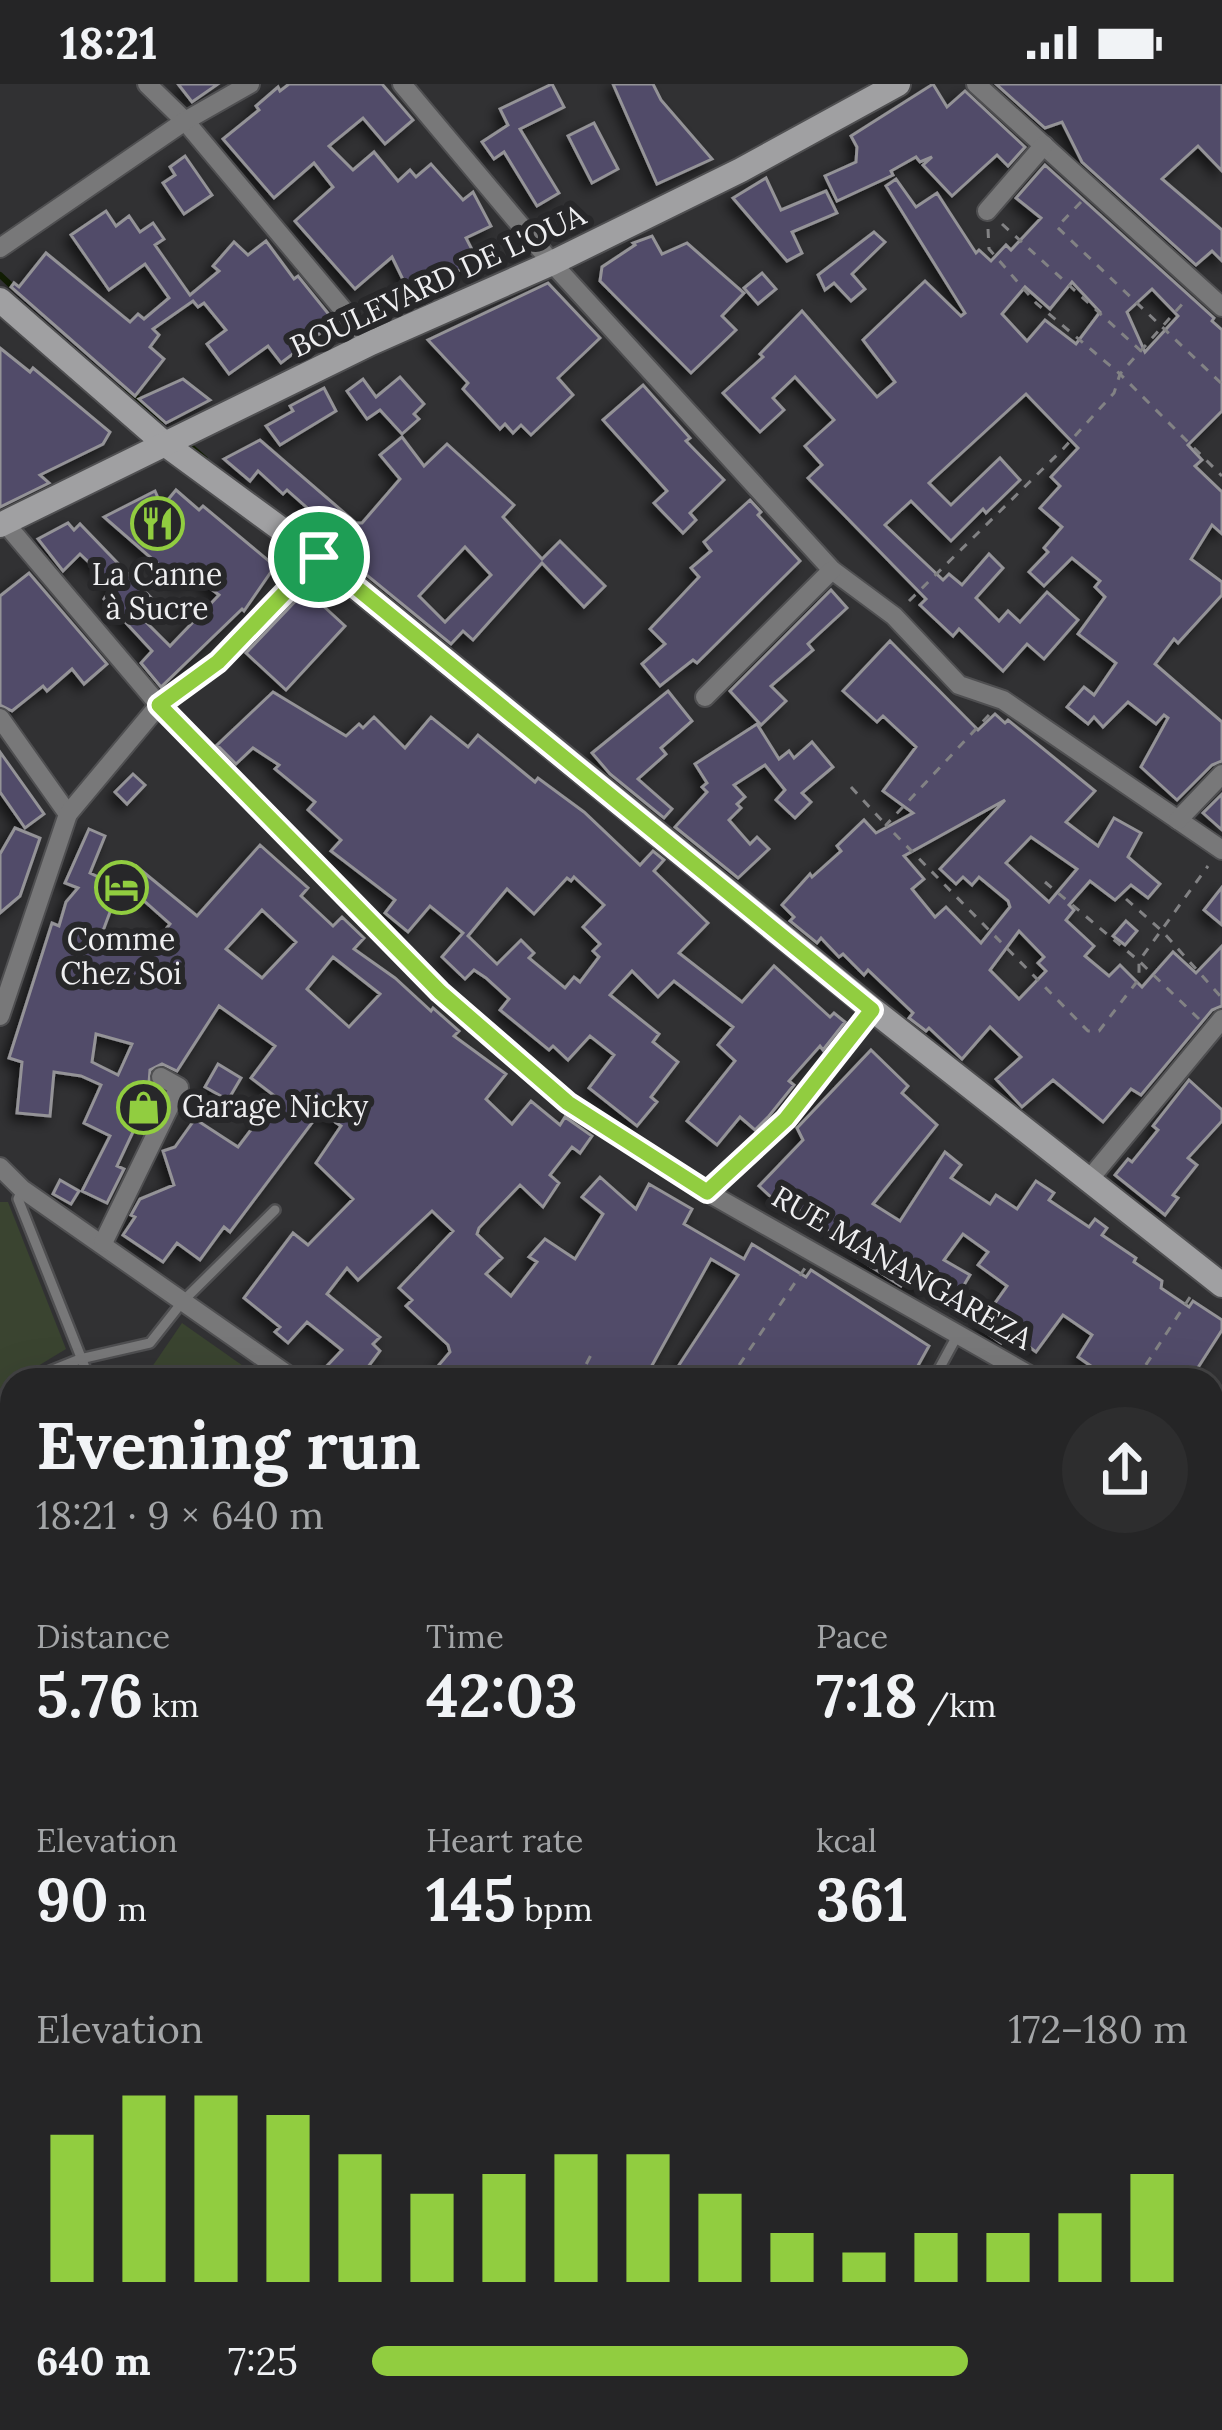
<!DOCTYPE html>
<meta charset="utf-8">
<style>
body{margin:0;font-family:Lora,serif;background:#2d2d2e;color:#f1f3f6;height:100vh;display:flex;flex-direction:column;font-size:45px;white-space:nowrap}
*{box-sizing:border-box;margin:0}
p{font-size:39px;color:#a3a5a7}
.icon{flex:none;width:66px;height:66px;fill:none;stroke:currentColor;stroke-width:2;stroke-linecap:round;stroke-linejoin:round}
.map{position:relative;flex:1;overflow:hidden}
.panel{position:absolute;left:0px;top:1284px;width:1224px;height:1062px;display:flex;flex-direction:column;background:#252526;border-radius:36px 36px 0 0;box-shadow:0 12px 48px #0002,0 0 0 3px #424243}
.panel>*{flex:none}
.pin{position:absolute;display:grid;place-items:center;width:102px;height:102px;color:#fff;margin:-51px;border:6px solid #fff;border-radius:50%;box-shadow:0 3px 12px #0007}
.round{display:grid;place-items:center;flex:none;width:126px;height:126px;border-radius:63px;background:#2d2d2e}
.summary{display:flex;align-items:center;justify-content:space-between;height:204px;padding:0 36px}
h1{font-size:66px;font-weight:700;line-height:90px}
.metrics{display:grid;grid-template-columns:repeat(3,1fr);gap:18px;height:204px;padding:12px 36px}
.metrics div{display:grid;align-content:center}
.metrics b{font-size:60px;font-weight:700}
.metrics small{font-size:33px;font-weight:400}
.metrics p{font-size:33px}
.chart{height:336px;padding:24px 36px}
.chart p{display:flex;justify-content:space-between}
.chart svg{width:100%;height:216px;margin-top:12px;stroke:#91cd40;stroke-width:6}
ul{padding:0 36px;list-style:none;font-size:39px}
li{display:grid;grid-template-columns:192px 144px 1fr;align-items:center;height:90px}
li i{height:30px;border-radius:15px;background:#91cd40}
.status{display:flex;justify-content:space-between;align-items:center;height:84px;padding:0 60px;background:#252526;direction:ltr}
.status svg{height:33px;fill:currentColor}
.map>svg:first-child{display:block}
</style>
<div class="status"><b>18:21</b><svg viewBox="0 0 49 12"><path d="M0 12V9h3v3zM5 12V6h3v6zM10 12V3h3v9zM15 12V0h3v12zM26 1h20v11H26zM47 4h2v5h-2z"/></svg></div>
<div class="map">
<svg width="1222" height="2346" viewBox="0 0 1222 2346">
<defs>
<filter id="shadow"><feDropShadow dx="-5.5" dy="5.5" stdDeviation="6" flood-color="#0009"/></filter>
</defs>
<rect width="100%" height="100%" fill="#313133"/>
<g fill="#3a4430">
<polygon points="0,1118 8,1118 66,1265 0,1305"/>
<polygon points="182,1239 263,1296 143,1296"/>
</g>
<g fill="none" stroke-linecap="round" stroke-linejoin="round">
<g stroke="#111d03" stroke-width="6">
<polyline points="0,191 15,205"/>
<polyline points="123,302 162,336"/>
<polyline points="190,362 205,375"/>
<polyline points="0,1906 12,1911"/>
</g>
</g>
<g fill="#514b69" stroke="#949397" stroke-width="3" fill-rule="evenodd" filter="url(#shadow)">
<polygon points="178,0 218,0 192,18"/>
<polygon points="289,0 382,0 413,36 385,60 363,34 329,62 353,86 374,68 398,97 410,86 416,93 431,80 463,116 473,108 491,142 466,154 478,177 410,210 392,173 355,205 295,137 333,103 314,79 274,114 223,55 259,26 256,22 278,3 280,7"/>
<polygon points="552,0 564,23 520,45 559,109 537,122 504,68 494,75 482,58 508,41 500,25"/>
<polygon points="613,0 653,0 661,16 712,75 657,100"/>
<polygon points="933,0 947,23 965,7 1025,63 1008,82 997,71 952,112 923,81 932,73 920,78 916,73 891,87 893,91 837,117 825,92 856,78 857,63 851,52"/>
<polygon points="996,0 1222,0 1222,87 1198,62 1162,95 1222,146 1222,177 1212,167 1196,181 1082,78 1062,38 1045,44"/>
<polygon points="594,39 618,85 592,99 568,52"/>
<polygon points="185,72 212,111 184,130 163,99 175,91 170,83"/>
<path d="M1045,81L1214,234L1212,237L1222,246V327L1188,361L1202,376L1195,382L1222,408V450L1212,441L1191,475L1222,498V511L1178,559L1174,555L1155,580L1222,638V677L1212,681L1177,716L1141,683L1168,634L1164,631L1156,640L1128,618L1103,643L1094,633L1088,640L1067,623L1084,603L1094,611L1116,579L1078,550L1105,513L1095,503L1100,497L1072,474L1044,502L1029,488L1048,468L1044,464L1062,443L1040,424L1060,402L1051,393L1078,364L1026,310L929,399L951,421L1000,374L1020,396L986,429L983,425L951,457L911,417L885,441L943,496L949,490L962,501L989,470L1003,484L976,514L999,537L1008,527L1020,538L1047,508L1078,536L1044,575L1027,560L1003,587L959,545L953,552L920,521L926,515L808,394L822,381L805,362L834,336L795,293L773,314L784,326L760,348L723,309L763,273L760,270L802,227L877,313L895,298L863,256L925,197L961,232L965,229L886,102L896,95L916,123L937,109L976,169L979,166L991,177L1006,161L1011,166L1041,134L1016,114ZM1072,198L1100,228L1076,260L1045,236L1027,257L1002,230L1025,203L1050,225ZM1152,205L1178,232L1145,268L1127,228Z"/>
<polygon points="766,94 781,126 826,107 837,129 792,148 802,169 787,177 733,114"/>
<polygon points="106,127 116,142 129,132 140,148 153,139 164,155 155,161 190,211 219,187 213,182 234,158 248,171 266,157 294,195 298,192 335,238 281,279 268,262 229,290 207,260 226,246 204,219 198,223 193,217 153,245 159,251 150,263 164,275 135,312 11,203 14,199 19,203 46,169 130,238 138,230 144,235 169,214 145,180 109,206 71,151"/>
<polygon points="874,148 885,158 852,190 865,205 851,217 834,199 825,206 818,191"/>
<polygon points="652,152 662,170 687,159 744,209 722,232 736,246 691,289 600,197 602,183 635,161 633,159"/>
<polygon points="762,189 776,205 758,220 744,204"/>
<polygon points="548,199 600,254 558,294 573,311 531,351 521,341 513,349 505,340 500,345 463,305 468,299 428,256"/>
<polygon points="0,264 30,288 33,284 110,348 103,360 40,391 49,399 0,423"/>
<polygon points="400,293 424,320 414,330 419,335 402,350 380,326 367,335 347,307 363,295 376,313"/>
<polygon points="183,295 210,316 166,339 139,315"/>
<polygon points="643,301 690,354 686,357 724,396 690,429 696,436 683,449 654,419 667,407 603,336"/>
<polygon points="324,304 336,327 280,361 266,342 293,327 290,322"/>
<path d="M402,353L424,382L447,360L514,421L503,433L542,475L560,457L605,502L584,523L542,479L473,556L463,547L451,560L331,462L340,453L287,406L283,410L258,387L250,397L224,375L260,356L356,439H362L400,395L380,371ZM465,463L491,491L445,538L419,512Z"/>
<polygon points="176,406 199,426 203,422 275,482 244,527 242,525 161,603 141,579 152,567 104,515 113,501 80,470 63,487 38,455 68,439 74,446 80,440 159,522 144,536 170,562 219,511 192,490 182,501 104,433 155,407 162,423"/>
<polygon points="750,416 761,428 758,431 800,477 697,579 693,576 660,602 642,580 665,560 650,545 699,493 691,484 711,467 704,458"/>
<polygon points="29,489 107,580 84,600 72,585 47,607 43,602 12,627 0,621 0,512"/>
<polygon points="306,506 345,542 286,606 246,569"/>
<polygon points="831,506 847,524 808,560 813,566 771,602 786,617 761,641 730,607"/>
<path d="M890,557L978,646L995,630L1005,639L1008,636L1095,707L1066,738L1098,762L1114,734L1141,749L1128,773L1160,800L1148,814L1131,801L1115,816L1090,797L1069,821L1074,826L1066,836L1094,862L1085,872L1109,892L1120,881L1142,903L1173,868L1196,889L1222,862V922L1212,926L1141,1011L1131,1005L1103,1038L1053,996L1022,1023L996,995L1021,973L990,943L962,975L929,944L926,947L909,934L913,929L868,886L864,891L843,870L839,873L821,854L817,859L790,837L794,833L782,821L810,790L812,793L841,767L837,762L864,736L876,749L913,729L883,707L916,663L883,632L877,638L843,607ZM1005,716L940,785L956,800L963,793L972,801L979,793L1008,817L1010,823L981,859L946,823L935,833L912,805L924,795L904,772ZM1031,753L1077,785L1049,818L1006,779ZM1019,847L1044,873L1038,879L1046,887L1019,915L990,886Z"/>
<polygon points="668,607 692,637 661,664 666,670 638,695 672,725 664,734 610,690 592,669"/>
<path d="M273,608L346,652L359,640L363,644L374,633L405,664L431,633L468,663L478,651L535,698L538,694L584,728L640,781L653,767L664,776L654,787L708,839L679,869L742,918L774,882L830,933L834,929L845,938L823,966L820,962L789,997L794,1001L769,1032L755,1046L740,1033L717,1061L687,1037L735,977L718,961L733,943L674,897L658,913L632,887L610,911L659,950L653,958L678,978L651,1013L657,1018L637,1042L589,1004L614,971L590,952L568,976L553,962L549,966L500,926L509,915L486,894L474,886L465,895L442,873L463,849L430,822L408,848L385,829L395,816L331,767L341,756L308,726L315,718L275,685L279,681L253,664L236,680L217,661ZM574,793L604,821L583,843L600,860L593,867L599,873L580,898L574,893L565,904L529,874L534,869L521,856L497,880L468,852L507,805L534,830L567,794L571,797Z"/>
<polygon points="757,640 779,675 789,667 794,674 812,658 833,683 802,709 811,718 795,734 776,716 785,706 765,681 734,701 745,713 737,720 741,724 729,736 750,760 757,753 769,765 738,794 675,743 707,708 702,703 707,699 695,680"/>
<polygon points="0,668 44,730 25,744 0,708"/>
<polygon points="133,690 145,701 127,720 115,708"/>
<polygon points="1222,710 1222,746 1203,729"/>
<polygon points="15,744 40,754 20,812 0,829 0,770"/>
<path d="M89,745L105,752L90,789L124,805L116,822L113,820L100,855L149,867L170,840L124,799L136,782L197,832L260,761L308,804L301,812L333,842L342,833L364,854L354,865L395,894L431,927L433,924L459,947L454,952L506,990L486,1015L512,1040L531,1017L560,1041L565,1033L592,1052L580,1069L572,1063L550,1091L559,1099L543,1123L520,1101L479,1144L477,1150L502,1174L486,1190L511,1212L537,1178L529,1173L545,1155L575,1175L603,1130L582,1113L600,1093L636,1125L649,1100L692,1125L684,1140L744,1175L752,1160L806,1193L811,1186L929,1262L910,1296H795L782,1288L776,1296H700L679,1281L738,1191L711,1175L650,1285L668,1296H454L438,1282L450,1268L448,1261L406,1222L412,1216L399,1204L453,1147L432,1127L358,1196L347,1184L327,1210L380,1253L373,1260L380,1267L368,1283L356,1296H340L326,1283L342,1266L307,1238L288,1259L275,1248L280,1243L244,1214L293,1149L308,1161L353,1115L316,1079L341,1042L320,1028L230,1148L224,1143L200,1176L177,1159L163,1178L123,1151L135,1133L131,1131L140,1115L174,1101L163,1067L175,1063L195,1035L238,1063L276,1013L251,994L275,962L219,922L177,987L162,980L150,986L149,999L159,1007L149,1026L147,1018L117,1082L124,1085L107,1119L82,1107L110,1052L84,1039L101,1001L81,992L54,988L50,1032L17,1029L22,978L9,974L52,839L59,842L66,818L78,804L65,799ZM262,826L296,858L262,894L226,865ZM333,873L380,910L349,943L307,905ZM96,950L132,960L118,991L92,978Z"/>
<polygon points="1222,803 1222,841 1204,826"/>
<polygon points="1126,837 1137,847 1125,861 1113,852"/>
<polygon points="871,966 908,1002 902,1009 937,1041 873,1120 900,1137 945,1068 961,1081 951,1094 990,1120 996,1111 1017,1125 1036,1097 1054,1109 1049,1116 1089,1143 1095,1135 1107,1144 1102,1151 1136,1174 1134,1178 1162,1197 1161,1204 1189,1223 1193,1217 1222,1236 1222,1246 1190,1296 1092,1296 1098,1287 1078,1273 1092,1251 1063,1231 1036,1268 1009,1248 1001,1259 978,1243 1007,1202 978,1181 988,1168 963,1150 944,1176 970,1191 958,1211 931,1194 921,1207 905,1196 901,1202 858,1174 861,1170 789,1119 784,1125 759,1102 803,1056 797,1044"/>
<polygon points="218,980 241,994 228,1016 205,1003"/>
<polygon points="1189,996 1222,1026 1222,1037 1188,1074 1197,1081 1173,1111 1178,1114 1165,1131 1115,1091 1128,1075 1132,1078 1158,1046 1153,1042"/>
<polygon points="60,1096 79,1107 71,1120 53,1110"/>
</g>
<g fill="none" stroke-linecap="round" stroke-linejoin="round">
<defs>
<g id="lane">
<polyline points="22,1105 18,1115 90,1296"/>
<polyline points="28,1296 80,1275 150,1259 183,1217 275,1126"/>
<polyline points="933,1296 957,1252"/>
<polyline points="0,1313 12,1306"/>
</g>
<g id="street">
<polyline points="147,0 185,37 371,259"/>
<polyline points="402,0 552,179 832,486 894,532 959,601 1003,616 1222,766"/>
<polyline points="976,0 1222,223"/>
<polyline points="987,127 1044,61"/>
<polyline points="0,164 185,37 250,0"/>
<polyline points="5,439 159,621 440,908 568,1019 707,1108 1038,1296"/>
<polyline points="705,613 832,486"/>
<polyline points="0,634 68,730"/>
<polyline points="1178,736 1222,690"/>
<polyline points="0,932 68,730 159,621 218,578 319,473"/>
<polyline points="0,1083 22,1105 295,1296"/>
<polyline points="1087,1098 1222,935"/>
<polyline points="707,1108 786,1035 872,925"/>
<polyline points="103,1159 179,1003 161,993"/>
<polyline points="1212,1396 1222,1402"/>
<polyline points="0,1591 12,1599"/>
<polyline points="0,1699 12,1707"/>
<polyline points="1212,2181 1222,2190"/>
<polyline points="0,2274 12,2281"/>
<polyline points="1212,2287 1222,2272"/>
<polyline points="100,2334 120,2346"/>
<polyline points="530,2334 535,2346"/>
<polyline points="719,2334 740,2346"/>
<polyline points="1003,2334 1020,2346"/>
<polyline points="1196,2334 1211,2346"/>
<polyline points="75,2346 82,2334"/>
<polyline points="285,2346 292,2334"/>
<polyline points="587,2346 601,2334"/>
</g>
<g id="secondary">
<polyline points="0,216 165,360 319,473 872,925 1222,1201"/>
<polyline points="0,441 371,259 552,179 741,86 898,0"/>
<polyline points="0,2135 12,2142"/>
<polyline points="328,2334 349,2346"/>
</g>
<g id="primary">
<polyline points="1212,2051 1222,2040"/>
<polyline points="981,2346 989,2334"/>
</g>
</defs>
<use href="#lane" stroke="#4f4f51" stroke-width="14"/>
<use href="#street" stroke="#4f4f51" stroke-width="22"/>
<use href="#secondary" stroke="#4f4f51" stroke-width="28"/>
<use href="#primary" stroke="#4f4f51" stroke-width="34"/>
<g stroke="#828284" stroke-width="3" stroke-dasharray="9 9" stroke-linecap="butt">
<polyline points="1081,118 1057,143 1222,300"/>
<polyline points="1002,140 1141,267"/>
<polyline points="988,145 989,165 1036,219 1120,290 1222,392"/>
<polyline points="909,517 1063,365 1114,309 1120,290 1185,217"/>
<polyline points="989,631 886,741 1088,947 1099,947 1139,895 1139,877 1045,798"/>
<polyline points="851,703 886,741"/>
<polyline points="1126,815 1162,847 1222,914"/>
<polyline points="1199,935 1139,877 1208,782"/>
<polyline points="578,1296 592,1269"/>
<polyline points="729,1296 805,1184"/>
<polyline points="1136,1296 1194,1207"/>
<polyline points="1212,1583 1222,1589"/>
<polyline points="1212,1678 1222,1685"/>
<polyline points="1212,1901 1222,1890"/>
<polyline points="1212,1989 1222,1977"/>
</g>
<use href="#lane" stroke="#787879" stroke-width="9"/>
<use href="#street" stroke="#787879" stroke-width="18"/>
<use href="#secondary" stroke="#a0a0a2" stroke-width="24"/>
<use href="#primary" stroke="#bfbec1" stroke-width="30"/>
</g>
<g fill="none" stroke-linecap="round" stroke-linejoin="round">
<defs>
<polygon id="route" points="319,473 872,926 786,1035 707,1108 568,1019 440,908 159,621 218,578"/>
</defs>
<use href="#route" stroke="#fff" stroke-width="24"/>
<use href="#route" stroke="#91cd40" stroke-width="15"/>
</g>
<defs>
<symbol id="restaurant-ring" viewBox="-11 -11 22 22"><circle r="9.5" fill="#272729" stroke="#91cd40" stroke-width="1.5"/><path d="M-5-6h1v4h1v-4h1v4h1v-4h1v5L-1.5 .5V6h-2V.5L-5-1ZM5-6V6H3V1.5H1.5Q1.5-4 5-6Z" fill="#91cd40"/></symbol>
<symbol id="hotel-ring" viewBox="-11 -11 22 22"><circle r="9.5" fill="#272729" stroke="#91cd40" stroke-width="1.5"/><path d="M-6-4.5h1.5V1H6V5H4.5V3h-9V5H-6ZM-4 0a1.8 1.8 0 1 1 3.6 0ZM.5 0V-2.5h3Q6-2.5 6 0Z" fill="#91cd40"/></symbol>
<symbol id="shop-ring" viewBox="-11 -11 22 22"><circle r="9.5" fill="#272729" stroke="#91cd40" stroke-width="1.5"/><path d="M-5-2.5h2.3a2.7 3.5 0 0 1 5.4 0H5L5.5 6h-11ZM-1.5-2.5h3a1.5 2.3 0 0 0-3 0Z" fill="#91cd40"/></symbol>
</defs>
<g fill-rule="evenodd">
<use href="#restaurant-ring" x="128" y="410" width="59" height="59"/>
<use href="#hotel-ring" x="92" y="774" width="59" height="59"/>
<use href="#shop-ring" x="114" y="994" width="59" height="59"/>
</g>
<g text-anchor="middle" stroke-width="12" stroke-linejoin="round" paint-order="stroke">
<g font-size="30" fill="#eeeef0" stroke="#272729">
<text transform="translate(438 197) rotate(-25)" y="10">BOULEVARD DE L'OUA</text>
<text transform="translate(902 1184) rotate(30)" y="10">RUE MANANGAREZA</text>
</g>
<g font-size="30" fill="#eeeef0" stroke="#272729">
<text x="157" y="501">La Canne<tspan x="157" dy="34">à Sucre</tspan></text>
<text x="121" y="866">Comme<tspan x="121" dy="34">Chez Soi</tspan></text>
<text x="182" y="1033" text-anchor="start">Garage Nicky</text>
</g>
</g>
</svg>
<div class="pin" style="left:319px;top:473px;background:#1e9e55"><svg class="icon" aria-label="arrive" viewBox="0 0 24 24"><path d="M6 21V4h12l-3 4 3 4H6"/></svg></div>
<section class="panel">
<div class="summary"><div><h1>Evening run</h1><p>18:21 · 9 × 640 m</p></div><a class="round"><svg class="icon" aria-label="share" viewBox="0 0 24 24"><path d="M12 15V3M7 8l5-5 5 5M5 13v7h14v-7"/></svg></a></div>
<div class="metrics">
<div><p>Distance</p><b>5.76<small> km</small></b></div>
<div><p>Time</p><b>42:03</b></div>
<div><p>Pace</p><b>7:18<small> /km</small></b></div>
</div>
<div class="metrics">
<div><p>Elevation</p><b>90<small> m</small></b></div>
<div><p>Heart rate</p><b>145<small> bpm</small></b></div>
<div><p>kcal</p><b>361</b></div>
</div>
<div class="chart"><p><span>Elevation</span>172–180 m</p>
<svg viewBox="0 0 160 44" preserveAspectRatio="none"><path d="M5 44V14M15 44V6M25 44V6M35 44V10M45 44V18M55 44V26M65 44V22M75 44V18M85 44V18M95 44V26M105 44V34M115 44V38M125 44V34M135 44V34M145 44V30M155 44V22"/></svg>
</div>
<ul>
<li><b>640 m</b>7:25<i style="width:73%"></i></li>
</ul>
</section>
</div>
